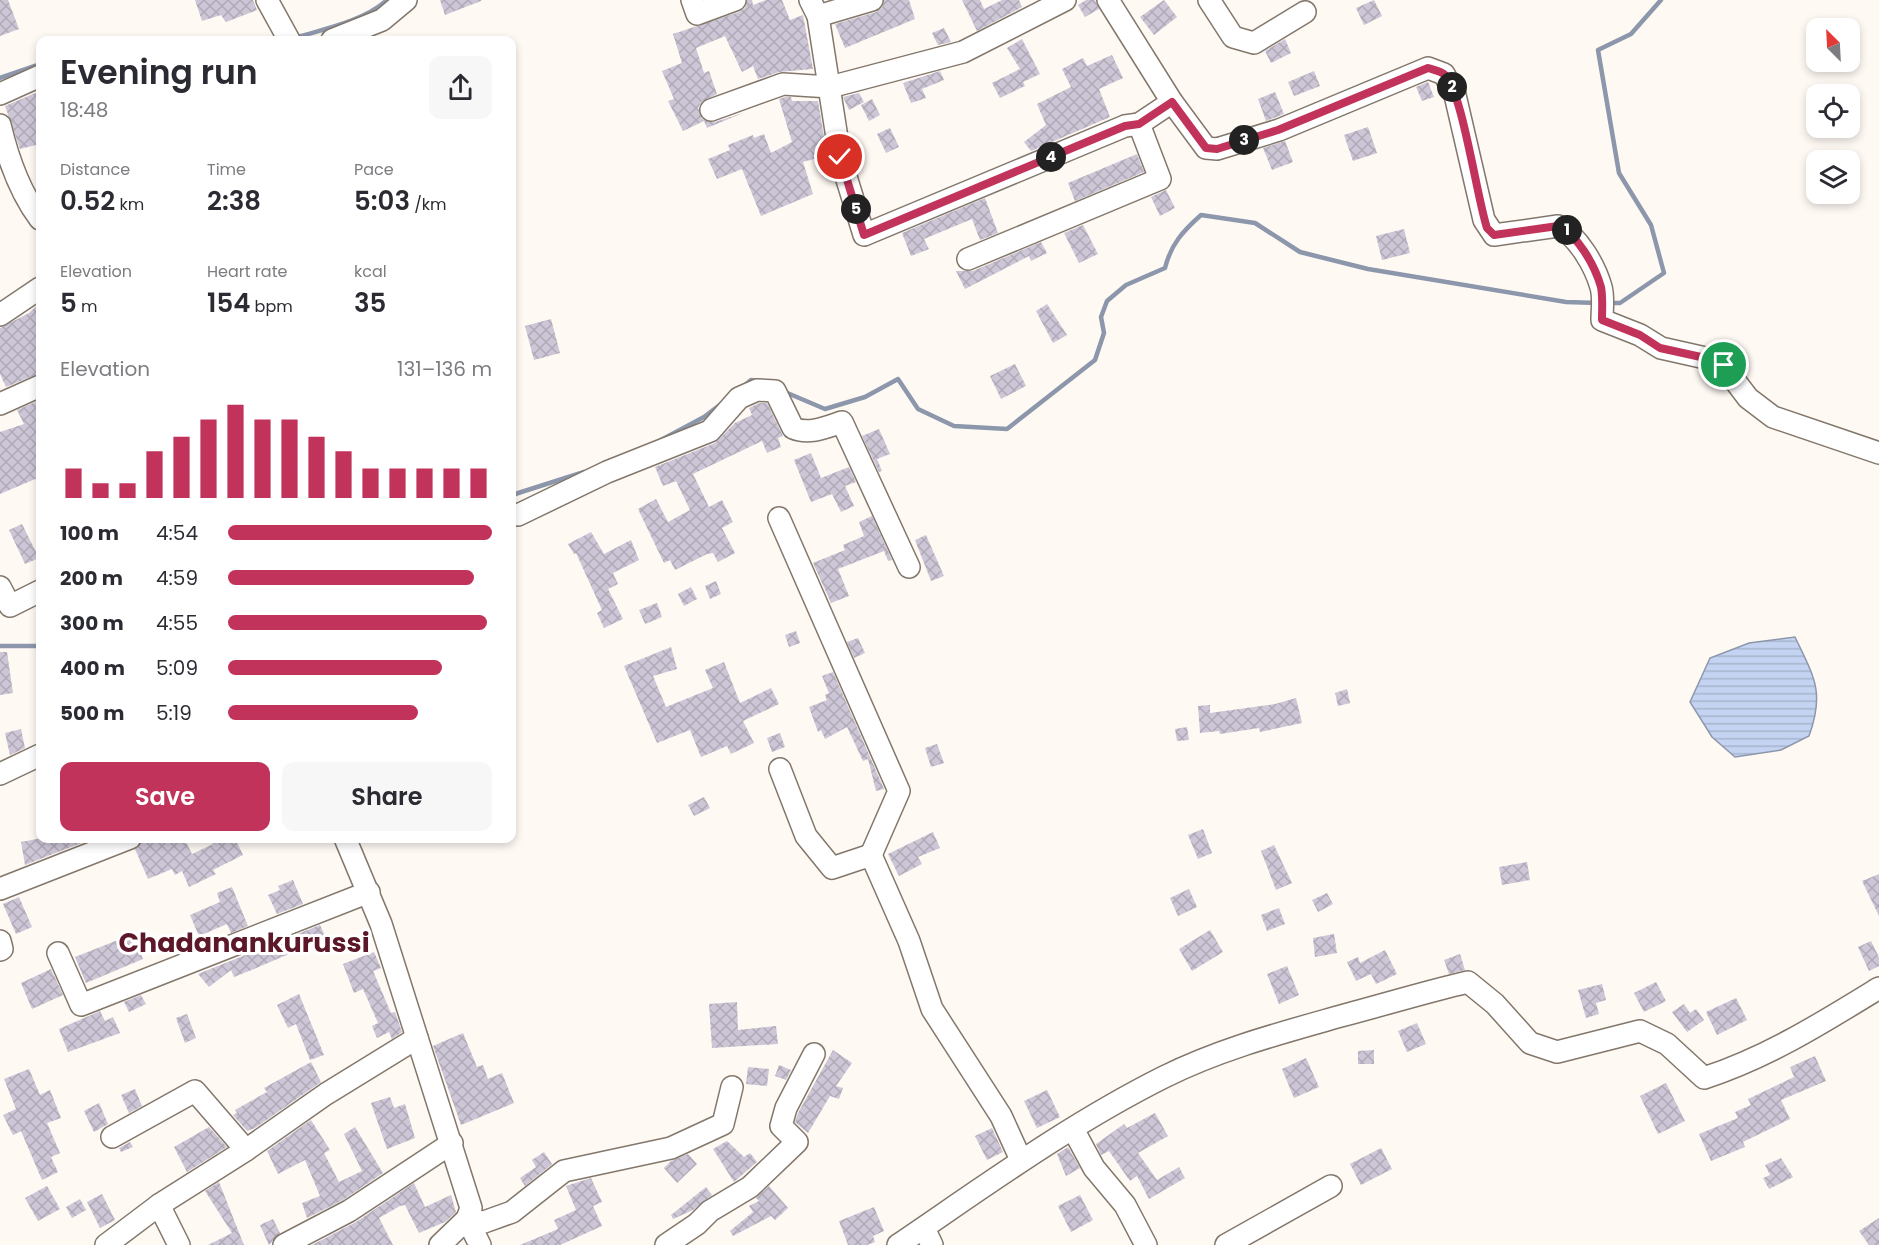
<!DOCTYPE html>
<meta charset="utf-8">
<style>
body{margin:0;font-family:Poppins,sans-serif;background:#f7f7f7;color:#2b2b33;height:100vh;display:flex;flex-direction:column;font-size:22px;white-space:nowrap}
*{box-sizing:border-box;margin:0}
p{font-size:20px;color:#7c7c81}
.icon{flex:none;width:33px;height:33px;fill:none;stroke:currentColor;stroke-width:2;stroke-linecap:round;stroke-linejoin:round}
.map{position:relative;flex:1;overflow:hidden}
.panel{position:absolute;left:36px;top:36px;width:480px;height:807px;display:flex;flex-direction:column;background:#fff;border-radius:12px;box-shadow:0 3px 9px #0003}
.panel>*{flex:none}
.needle{width:39px;rotate:336deg}
.tools{position:absolute;left:1806px;top:18px;display:grid;gap:12px}
.tools a{display:grid;place-items:center;width:54px;height:54px;border-radius:12px;background:#fff;box-shadow:0 3px 9px #0003;font-size:30px}
.pin{position:absolute;display:grid;place-items:center;width:51px;height:51px;color:#fff;margin:-26px;border:3px solid #fff;border-radius:50%;box-shadow:0 2px 6px #0007}
.km{position:absolute;width:30px;height:30px;margin:-15px;border-radius:50%;background:#222;color:#fff;font-size:16px;line-height:30px;text-align:center}
.round{display:grid;place-items:center;flex:none;width:63px;height:63px;border-radius:12px;background:#f7f7f7}
.summary{display:flex;align-items:center;justify-content:space-between;height:102px;padding:0 24px}
h1{font-size:33px;font-weight:600;line-height:45px}
.metrics{display:grid;grid-template-columns:repeat(3,1fr);gap:9px;height:102px;padding:6px 24px}
.metrics div{display:grid;align-content:center}
.metrics b{font-size:26px;font-weight:600}
.metrics small{font-size:16px;font-weight:400}
.metrics p{font-size:16px}
.chart{height:168px;padding:12px 24px}
.chart p{display:flex;justify-content:space-between}
.chart svg{width:100%;height:108px;margin-top:6px;stroke:#c2335b;stroke-width:6}
.button{display:flex;gap:12px;margin-top:auto;padding:12px 24px}
.button a{flex:1;height:69px;border-radius:12px;background:#c2335b;color:#fff;font-size:24px;font-weight:600;line-height:69px;text-align:center}
.button a+a{background:#f7f7f7;color:#2b2b33}
ul{padding:0 24px;list-style:none;font-size:20px}
li{display:grid;grid-template-columns:96px 72px 1fr;align-items:center;height:45px}
li i{height:15px;border-radius:8px;background:#c2335b}
.map>svg:first-child{display:block}
</style>
<div class="map">
<svg width="1879" height="1245" viewBox="0 0 1879 1245">
<defs>
<pattern id="water-rules" width="6" height="5" patternUnits="userSpaceOnUse" patternTransform="scale(1.5)"><rect width="6" height="5" fill="#c3d3f1"/><path d="M0 2.5h6" fill="none" stroke="#a6b4cd"/></pattern>
<pattern id="building-cross-hatch" width="8" height="8" patternUnits="userSpaceOnUse" patternTransform="scale(1.5)"><rect width="8" height="8" fill="#cdc6d7"/><path d="M0 0l8 8M0 8l8-8" fill="none" stroke="#afa9b7"/></pattern>
</defs>
<rect width="100%" height="100%" fill="#fff9f4"/>
<path fill="url(#water-rules)" stroke="#8d97ab" stroke-width="1.5" d="M1795,637C1814,677 1825,692 1809,736L1781,750L1735,757L1712,737L1690,702L1710,658L1749,643Z"/>
<g fill="none" stroke-linecap="round" stroke-linejoin="round">
<g stroke="#8d97ab" stroke-width="4.5">
<path d="M301,36C329,28 365,20 387,0"/>
<polyline points="0,78 40,64"/>
<polyline points="1609,303 1620,303 1664,273 1651,225 1619,173 1598,50 1631,34 1661,0"/>
<polyline points="744,386 751,380 760,381"/>
<path d="M785,392L825,409L865,397L898,379L918,409L954,426L1007,429L1095,360L1104,333L1101,317L1107,301L1126,285L1165,268C1171,244 1183,231 1201,215L1255,223L1300,252L1368,269L1566,302L1598,303"/>
<polyline points="661,440 704,417 721,404"/>
<polyline points="512,495 584,472"/>
<polyline points="0,646 40,646"/>
</g>
</g>
<g fill="url(#building-cross-hatch)">
<polygon points="0,0 8,0 19,29 0,36"/>
<polygon points="195,0 253,0 257,10 226,22 221,15 202,21"/>
<polygon points="440,0 481,0 481,1 445,15"/>
<polygon points="747,0 752,0 753,5 766,0 782,0 790,20 803,15 813,69 779,72 758,79 753,66 742,72 725,36 696,48 704,73 709,71 717,94 701,102 698,108 702,119 715,122 743,113 707,128 704,121 683,131 668,101 674,99 662,71 682,63 673,34 739,12 745,8"/>
<polygon points="884,0 909,0 915,19 845,48 835,24 832,25 876,12 882,8"/>
<polygon points="962,0 980,0 984,9 1002,0 1019,0 1022,7 977,31"/>
<polygon points="1086,0 1095,0 1099,9 1085,17 1078,5"/>
<polygon points="1164,0 1177,17 1154,35 1140,17"/>
<polygon points="1374,0 1382,16 1364,25 1356,8"/>
<polygon points="944,28 951,42 938,45 932,33"/>
<polygon points="1022,39 1040,74 1023,82 1025,86 1000,98 992,83 1020,69 1007,48"/>
<polygon points="1285,39 1291,53 1271,63 1265,51"/>
<polygon points="1112,55 1123,78 1099,89 1110,117 1031,151 1024,142 1046,125 1037,104 1071,87 1062,69 1083,58 1087,66"/>
<polygon points="940,71 944,80 922,89 926,98 911,103 903,83"/>
<polygon points="1314,71 1320,86 1294,96 1288,82"/>
<polygon points="1428,82 1434,97 1422,101 1416,87"/>
<polygon points="40,91 40,144 20,149 5,106"/>
<polygon points="1275,92 1284,114 1266,121 1258,99"/>
<polygon points="859,93 864,102 849,110 843,97"/>
<polygon points="785,97 791,97 792,101 818,101 827,155 803,162 813,194 761,216 742,169 717,179 708,159 730,150 728,145 753,135 754,138 764,134 771,153 792,142 779,99"/>
<polygon points="872,99 880,115 869,121 861,105"/>
<polygon points="1368,127 1377,153 1353,161 1344,135"/>
<polygon points="890,128 899,147 886,153 877,134"/>
<polygon points="1285,141 1293,162 1272,170 1263,148"/>
<polygon points="1137,154 1144,172 1075,201 1068,183"/>
<polygon points="1166,190 1175,208 1160,216 1151,197"/>
<polygon points="985,198 998,233 980,240 972,219 924,239 929,249 911,256 902,233"/>
<polygon points="1083,225 1098,254 1079,263 1064,233"/>
<polygon points="1404,229 1410,253 1382,260 1376,236"/>
<polygon points="1041,242 1047,253 1031,261 1029,256 965,289 956,271 973,271"/>
<polygon points="40,303 40,373 6,387 0,374 0,328 29,313"/>
<polygon points="1047,304 1067,335 1053,343 1036,311"/>
<polygon points="551,319 560,353 534,360 525,326"/>
<polygon points="1015,364 1026,386 1001,399 990,376"/>
<polygon points="40,400 40,477 0,494 0,432 24,424 17,410"/>
<polygon points="759,403 767,403 783,436 778,438 781,447 767,453 762,441 693,474 709,507 722,500 733,522 722,528 735,553 718,562 713,553 707,554 675,570 670,560 664,563 638,509 656,499 668,522 690,510 676,481 663,486 655,467 715,443 735,423 752,415 749,408"/>
<polygon points="879,429 890,454 877,459 882,471 879,472 862,436"/>
<polygon points="811,453 821,478 849,467 856,482 845,486 854,506 841,512 832,494 811,502 794,460"/>
<polygon points="872,516 892,560 888,561 884,551 838,569 849,596 831,603 813,563 845,550 843,545 864,536 859,522"/>
<polygon points="22,524 39,558 25,564 9,530"/>
<polygon points="591,532 604,554 631,540 639,560 613,573 618,584 608,589 623,619 604,628 597,613 602,610 576,553 574,554 568,544"/>
<polygon points="926,535 944,576 931,581 915,540"/>
<polygon points="716,581 721,594 710,599 705,586"/>
<polygon points="691,587 697,599 684,606 678,594"/>
<polygon points="657,603 662,617 645,624 639,610"/>
<polygon points="796,631 800,643 789,647 785,635"/>
<polygon points="858,638 865,653 854,658 847,642"/>
<polygon points="671,647 677,669 653,676 666,707 713,688 705,670 724,662 740,703 771,688 779,704 743,721 754,743 731,754 727,746 701,757 690,730 657,743 624,666"/>
<polygon points="0,652 7,652 13,693 0,695"/>
<polygon points="833,672 884,789 876,791 868,759 863,761 847,727 825,739 821,730 818,732 809,707 827,700 825,695 829,693 822,676"/>
<polygon points="1347,689 1350,703 1338,706 1335,693"/>
<polygon points="1296,698 1302,723 1260,732 1259,728 1220,734 1219,731 1200,733 1198,706 1210,705 1210,713 1275,704"/>
<polygon points="1187,727 1189,740 1177,741 1175,729"/>
<polygon points="21,729 25,748 10,755 5,733"/>
<polygon points="780,733 785,747 772,752 767,738"/>
<polygon points="937,744 944,763 931,767 925,748"/>
<polygon points="704,797 710,808 694,816 688,805"/>
<polygon points="1203,829 1212,853 1198,859 1188,835"/>
<polygon points="933,832 940,848 918,857 922,864 899,876 888,854"/>
<polygon points="42,838 94,838 25,865 21,842"/>
<polygon points="143,838 184,838 192,854 213,844 210,838 235,838 243,855 213,870 216,874 189,887 182,871 175,875 172,869 148,879 135,849"/>
<polygon points="1274,845 1292,883 1276,890 1261,851"/>
<polygon points="1527,862 1530,880 1502,885 1499,867"/>
<polygon points="1879,874 1879,916 1862,881"/>
<polygon points="293,880 303,904 277,914 268,895 280,890 278,886"/>
<polygon points="232,887 248,926 231,933 227,924 199,936 190,915 220,902 217,893"/>
<polygon points="1189,889 1197,907 1178,916 1170,898"/>
<polygon points="1327,893 1333,904 1318,912 1312,900"/>
<polygon points="19,897 32,927 16,934 3,904"/>
<polygon points="1279,908 1285,924 1267,931 1261,915"/>
<polygon points="320,925 326,938 254,969 234,977 231,970 209,987 198,974"/>
<polygon points="1210,930 1223,952 1192,971 1179,949"/>
<polygon points="133,934 143,959 86,983 75,957"/>
<polygon points="1334,934 1337,953 1315,957 1313,938"/>
<polygon points="1871,941 1879,957 1879,966 1869,971 1858,947"/>
<polygon points="1385,950 1397,974 1376,984 1371,974 1356,981 1347,962 1358,957 1360,963"/>
<polygon points="374,952 381,968 373,971 391,1013 395,1012 402,1032 392,1039 389,1032 377,1038 372,1026 378,1023 363,989 354,993 343,964"/>
<polygon points="1460,954 1465,970 1449,974 1444,960"/>
<polygon points="1287,966 1299,995 1279,1004 1267,974"/>
<polygon points="51,969 63,995 32,1009 21,983"/>
<polygon points="1656,982 1666,1001 1644,1012 1634,993"/>
<polygon points="1602,984 1606,1000 1596,1003 1599,1014 1586,1018 1578,990"/>
<polygon points="299,994 324,1055 310,1060 296,1024 288,1028 277,1005"/>
<polygon points="141,995 146,1004 129,1012 124,1002"/>
<polygon points="1736,998 1747,1020 1717,1035 1706,1012"/>
<polygon points="737,1002 738,1030 776,1026 778,1044 712,1048 709,1004"/>
<polygon points="1684,1004 1690,1013 1696,1009 1704,1020 1687,1032 1672,1012"/>
<polygon points="100,1011 105,1021 113,1017 120,1033 68,1052 59,1029"/>
<polygon points="187,1014 196,1038 185,1043 176,1018"/>
<polygon points="1417,1023 1426,1044 1407,1052 1398,1031"/>
<polygon points="463,1033 477,1067 483,1065 488,1079 502,1073 514,1103 461,1125 433,1046"/>
<polygon points="833,1050 852,1063 836,1086 843,1088 839,1099 830,1096 808,1133 795,1122 798,1113"/>
<polygon points="1374,1050 1374,1064 1358,1064 1358,1051"/>
<polygon points="1815,1056 1826,1081 1781,1100 1790,1119 1743,1142 1745,1147 1711,1161 1699,1134 1738,1118 1735,1112 1751,1105 1748,1099 1794,1077 1790,1067"/>
<polygon points="1306,1058 1319,1087 1294,1098 1282,1069"/>
<polygon points="311,1062 321,1082 255,1128 247,1131 233,1115 237,1113 235,1110 267,1092 264,1088"/>
<polygon points="779,1065 791,1070 786,1080 775,1076"/>
<polygon points="748,1067 769,1069 767,1086 746,1084"/>
<polygon points="29,1069 40,1095 50,1090 61,1118 47,1123 60,1153 51,1157 58,1172 42,1180 21,1131 13,1135 3,1115 16,1109 4,1079"/>
<polygon points="1666,1083 1685,1121 1658,1134 1640,1096"/>
<polygon points="135,1089 142,1106 129,1113 121,1095"/>
<polygon points="1047,1090 1060,1117 1037,1128 1024,1101"/>
<polygon points="390,1097 394,1108 405,1104 415,1138 387,1149 371,1103"/>
<polygon points="99,1103 108,1124 94,1132 84,1111"/>
<polygon points="1155,1113 1168,1136 1138,1153 1157,1180 1179,1167 1185,1178 1149,1199 1137,1176 1130,1181 1109,1151 1101,1155 1096,1144 1124,1124 1127,1128"/>
<polygon points="311,1120 330,1150 324,1153 339,1182 362,1171 344,1134 355,1127 383,1173 343,1200 307,1218 302,1203 320,1196 305,1160 278,1174 267,1151"/>
<polygon points="209,1127 227,1147 187,1172 174,1147"/>
<polygon points="992,1128 1003,1152 987,1160 975,1136"/>
<polygon points="727,1141 744,1157 750,1153 757,1162 734,1182 713,1149"/>
<polygon points="130,1142 133,1147 121,1152 119,1148"/>
<polygon points="1068,1147 1080,1168 1066,1176 1057,1154"/>
<polygon points="1381,1148 1392,1169 1361,1185 1350,1164"/>
<polygon points="544,1152 552,1164 525,1186 520,1178 536,1167 532,1160"/>
<polygon points="688,1154 697,1164 677,1183 664,1168 671,1161"/>
<polygon points="1781,1158 1793,1177 1769,1189 1763,1178 1770,1175 1765,1165"/>
<polygon points="591,1178 602,1202 593,1206 602,1226 560,1245 520,1245 558,1229 554,1220 576,1210 566,1186"/>
<polygon points="219,1182 238,1230 244,1245 208,1245 232,1233 205,1191"/>
<polygon points="414,1183 425,1207 451,1195 456,1212 445,1222 419,1233 405,1205 400,1206 379,1218 393,1245 312,1245 356,1222"/>
<polygon points="47,1186 60,1209 38,1221 25,1198"/>
<polygon points="769,1186 788,1208 775,1220 771,1216 733,1236 730,1231 753,1212 749,1206 759,1201 756,1198"/>
<polygon points="706,1187 712,1195 693,1210 673,1219 671,1215"/>
<polygon points="102,1194 115,1220 100,1228 87,1202"/>
<polygon points="1080,1195 1093,1220 1071,1232 1058,1206"/>
<polygon points="80,1199 86,1210 72,1218 66,1207"/>
<polygon points="874,1207 884,1231 873,1236 875,1242 867,1245 848,1245 839,1221"/>
<polygon points="1879,1218 1879,1245 1869,1245 1859,1231"/>
<polygon points="273,1219 280,1233 269,1245 260,1225"/>
</g>
<g fill="none" stroke-linecap="round" stroke-linejoin="round">
<defs>
<g id="minor">
<polyline points="267,0 289,40"/>
<polyline points="692,0 697,14 735,0"/>
<polyline points="810,0 818,16 840,157 864,235 1125,126 1139,124 1172,102"/>
<path d="M1108,0L1172,102L1206,148L1217,149L1279,130L1428,68L1444,74L1455,95L1484,220L1494,235L1558,226C1578,236 1595,266 1601,287C1604,297 1602,310 1602,320L1640,335L1661,348L1710,359L1723,365L1748,398L1773,417L1879,453"/>
<polyline points="1209,0 1233,37 1254,43 1305,12"/>
<polyline points="818,16 872,0"/>
<polyline points="332,40 382,20 406,0"/>
<polyline points="0,94 40,76"/>
<polyline points="711,110 783,84 830,87 963,52 1065,0"/>
<path d="M0,125C8,159 19,191 40,219"/>
<polyline points="968,259 1160,179 1139,124"/>
<polyline points="0,315 40,288"/>
<polyline points="0,404 40,386"/>
<path d="M512,514L518,515L607,472L710,431L739,398L757,390L775,391L793,428C809,435 827,427 842,422L909,567"/>
<polyline points="779,518 899,791 871,855"/>
<polyline points="0,587 10,606 40,591"/>
<polyline points="780,769 806,836 832,868 871,855 909,941 932,1009 1001,1116 1021,1160"/>
<polyline points="0,774 40,755"/>
<polyline points="345,838 381,924 471,1208 467,1219 440,1245"/>
<polyline points="0,889 130,838"/>
<polyline points="0,941 2,949 0,950"/>
<polyline points="58,953 81,1005 369,892"/>
<polyline points="1073,1129 1094,1168 1125,1205 1146,1245"/>
<polyline points="112,1137 195,1091 246,1150"/>
<polyline points="467,1219 484,1222 512,1212 564,1171 671,1148 723,1124 732,1087"/>
<polyline points="467,1219 480,1245"/>
<polyline points="924,1228 932,1245"/>
<polyline points="106,1245 159,1205"/>
<polyline points="179,1245 159,1205 246,1150 326,1094 417,1038"/>
<polyline points="284,1245 349,1211 452,1143"/>
<polyline points="666,1245 697,1224 710,1211 750,1187 797,1142 781,1126 786,1108 814,1054"/>
<path d="M898,1245C985,1186 1070,1124 1164,1077C1220,1049 1281,1033 1341,1016C1383,1005 1425,992 1468,982L1495,1004L1530,1043L1557,1052L1640,1031L1667,1044L1704,1078C1768,1057 1822,1023 1879,988"/>
<polyline points="1226,1245 1331,1186"/>
</g>
</defs>
<use href="#minor" stroke="#83776b" stroke-width="24"/>
<use href="#minor" stroke="#fff" stroke-width="21"/>
</g>
<g fill="none" stroke-linecap="round" stroke-linejoin="round">
<defs>
<path id="route" d="M840,157L864,235L1125,126L1139,124L1172,102L1206,148L1217,149L1278,130L1428,68C1434,70 1441,71 1445,75C1462,91 1477,198 1487,228L1494,235L1558,226C1578,235 1595,266 1601,287C1603,297 1602,310 1602,320L1640,335L1660,348L1710,359L1724,365"/>
</defs>
<use href="#route" stroke="#fff" stroke-width="12"/>
<use href="#route" stroke="#c2335b" stroke-width="8"/>
</g>
<g text-anchor="middle" stroke-width="6" stroke-linejoin="round" paint-order="stroke">
<g font-size="27" font-weight="bold" fill="#5c1729" stroke="#fff">
<text x="244" y="952">Chadanankurussi</text>
</g>
</g>
</svg>
<div class="tools">
<a><svg class="needle" viewBox="-14 -14 28 28"><path d="M0-13l5 13h-10z" fill="#e53935"/><path d="M0 13l5-13h-10z" fill="#7c7c81"/></svg></a>
<a><svg class="icon" aria-label="locate" viewBox="0 0 24 24"><circle cx="12" cy="12" r="6"/><path d="M12 2v4M12 18v4M2 12h4M18 12h4"/></svg></a>
<a><svg class="icon" aria-label="layers" viewBox="0 0 24 24"><path d="M12 4l9 5-9 5-9-5zM3 14l9 5 9-5"/></svg></a>
</div>
<div class="pin" style="left:1724px;top:365px;background:#1e9e55"><svg class="icon" aria-label="arrive" viewBox="0 0 24 24"><path d="M6 21V4h12l-3 4 3 4H6"/></svg></div>
<div class="pin" style="left:840px;top:157px;background:#d93025"><svg class="icon" aria-label="check" viewBox="0 0 24 24"><path d="M5 12l5 5 9-10"/></svg></div>
<b class="km" style="left:1567px;top:230px">1</b>
<b class="km" style="left:1452px;top:87px">2</b>
<b class="km" style="left:1244px;top:140px">3</b>
<b class="km" style="left:1051px;top:157px">4</b>
<b class="km" style="left:856px;top:209px">5</b>
<section class="panel">
<div class="summary"><div><h1>Evening run</h1><p>18:48</p></div><a class="round"><svg class="icon" aria-label="share" viewBox="0 0 24 24"><path d="M12 15V3M7 8l5-5 5 5M5 13v7h14v-7"/></svg></a></div>
<div class="metrics">
<div><p>Distance</p><b>0.52<small> km</small></b></div>
<div><p>Time</p><b>2:38</b></div>
<div><p>Pace</p><b>5:03<small> /km</small></b></div>
</div>
<div class="metrics">
<div><p>Elevation</p><b>5<small> m</small></b></div>
<div><p>Heart rate</p><b>154<small> bpm</small></b></div>
<div><p>kcal</p><b>35</b></div>
</div>
<div class="chart"><p><span>Elevation</span>131–136 m</p>
<svg viewBox="0 0 160 44" preserveAspectRatio="none"><path d="M5 44V32M15 44V38M25 44V38M35 44V25M45 44V19M55 44V12M65 44V6M75 44V12M85 44V12M95 44V19M105 44V25M115 44V32M125 44V32M135 44V32M145 44V32M155 44V32"/></svg>
</div>
<ul>
<li><b>100 m</b>4:54<i style="width:100%"></i></li>
<li><b>200 m</b>4:59<i style="width:93%"></i></li>
<li><b>300 m</b>4:55<i style="width:98%"></i></li>
<li><b>400 m</b>5:09<i style="width:81%"></i></li>
<li><b>500 m</b>5:19<i style="width:72%"></i></li>
</ul>
<div class="button"><a>Save</a><a>Share</a></div>
</section>
</div>
